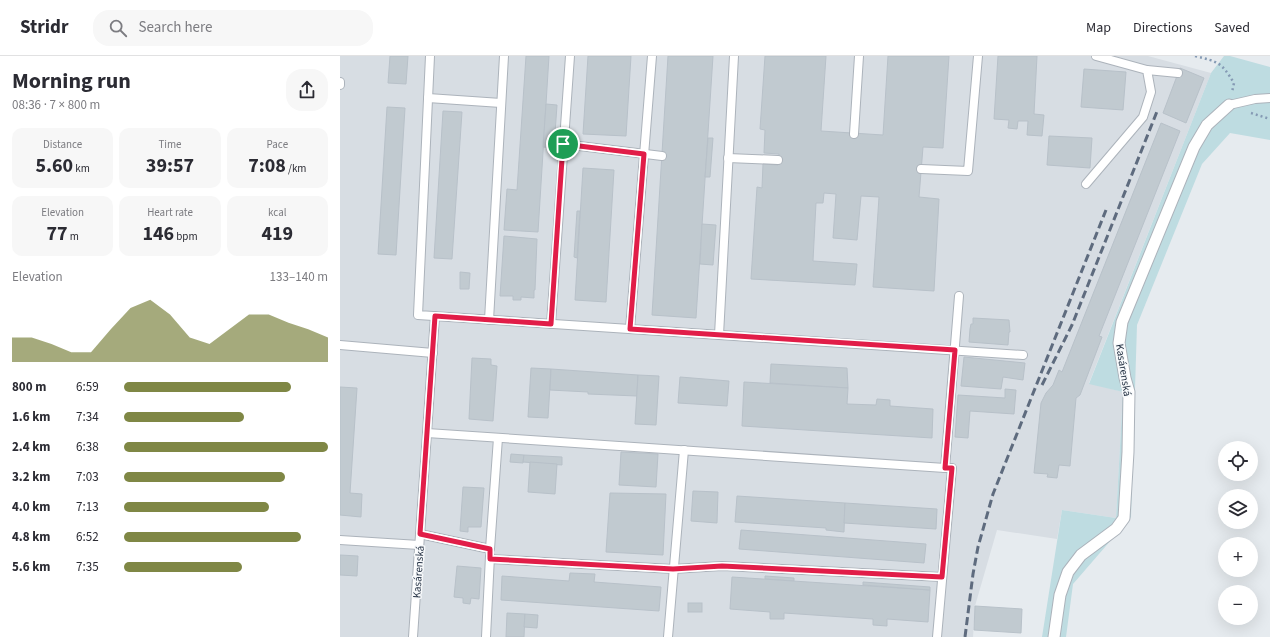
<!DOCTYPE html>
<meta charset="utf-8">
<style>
body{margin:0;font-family:"Source Sans 3",sans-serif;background:#f7f7f7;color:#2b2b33;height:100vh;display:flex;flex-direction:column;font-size:15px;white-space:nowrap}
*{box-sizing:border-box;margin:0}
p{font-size:13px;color:#7c7c81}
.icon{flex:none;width:22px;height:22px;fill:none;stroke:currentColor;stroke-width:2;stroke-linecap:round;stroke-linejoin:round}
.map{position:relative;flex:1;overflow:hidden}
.panel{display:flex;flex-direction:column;background:#fff;width:340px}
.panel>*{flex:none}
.buttons{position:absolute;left:878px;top:385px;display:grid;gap:8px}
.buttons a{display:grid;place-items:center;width:40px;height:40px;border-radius:50%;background:#fff;box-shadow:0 4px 16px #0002;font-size:20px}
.pin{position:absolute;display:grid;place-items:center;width:34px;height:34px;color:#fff;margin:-17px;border:2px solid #fff;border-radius:50%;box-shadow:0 1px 4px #0007}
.round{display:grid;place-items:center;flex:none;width:42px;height:42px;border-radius:16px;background:#f7f7f7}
.head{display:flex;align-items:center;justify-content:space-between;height:68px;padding:0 12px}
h1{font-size:22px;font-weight:700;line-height:30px}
.metrics{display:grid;grid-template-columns:repeat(3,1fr);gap:6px;height:68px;padding:4px 12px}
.metrics div{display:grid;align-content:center;border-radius:10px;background:#f7f7f7;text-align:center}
.metrics b{font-size:20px;font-weight:700}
.metrics small{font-size:11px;font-weight:400}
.metrics p{font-size:11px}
.chart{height:112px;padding:8px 12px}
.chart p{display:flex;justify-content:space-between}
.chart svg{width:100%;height:72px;margin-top:4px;fill:#7f8745;opacity:.7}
ul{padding:0 12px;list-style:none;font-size:13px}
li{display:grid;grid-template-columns:64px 48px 1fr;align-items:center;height:30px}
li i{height:10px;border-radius:5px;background:#7f8745}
header{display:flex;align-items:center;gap:24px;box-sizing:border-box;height:56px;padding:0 20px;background:#fff;border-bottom:1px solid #e1e1e2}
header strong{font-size:19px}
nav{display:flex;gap:22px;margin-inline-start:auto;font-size:14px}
.search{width:280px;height:36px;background:#f7f7f7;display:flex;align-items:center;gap:10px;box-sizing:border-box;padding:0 14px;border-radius:16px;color:#7c7c81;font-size:15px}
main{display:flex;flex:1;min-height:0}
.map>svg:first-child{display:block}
</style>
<header>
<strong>Stridr</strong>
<div class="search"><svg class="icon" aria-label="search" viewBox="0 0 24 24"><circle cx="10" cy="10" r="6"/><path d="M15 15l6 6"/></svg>Search here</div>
<nav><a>Map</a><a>Directions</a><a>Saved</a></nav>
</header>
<main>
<section class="panel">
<div class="head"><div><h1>Morning run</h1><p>08:36 · 7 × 800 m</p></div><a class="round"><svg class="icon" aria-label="share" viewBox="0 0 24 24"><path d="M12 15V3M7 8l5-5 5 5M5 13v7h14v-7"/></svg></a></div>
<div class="metrics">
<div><p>Distance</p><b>5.60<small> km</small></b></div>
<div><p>Time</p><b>39:57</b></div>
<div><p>Pace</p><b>7:08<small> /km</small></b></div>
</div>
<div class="metrics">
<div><p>Elevation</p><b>77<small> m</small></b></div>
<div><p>Heart rate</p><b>146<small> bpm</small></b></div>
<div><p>kcal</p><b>419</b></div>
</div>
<div class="chart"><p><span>Elevation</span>133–140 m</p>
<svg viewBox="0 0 160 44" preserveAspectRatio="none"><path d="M0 44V29L10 29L20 33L30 38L40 38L50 24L60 11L70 6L80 15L90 29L100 33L110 24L120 15L130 15L140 20L150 24L160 29V44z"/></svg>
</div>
<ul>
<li><b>800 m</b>6:59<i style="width:82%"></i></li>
<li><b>1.6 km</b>7:34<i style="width:59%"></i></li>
<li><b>2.4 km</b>6:38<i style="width:100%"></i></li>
<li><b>3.2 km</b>7:03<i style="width:79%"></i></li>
<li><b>4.0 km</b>7:13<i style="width:71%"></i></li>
<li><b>4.8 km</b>6:52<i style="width:87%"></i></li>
<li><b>5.6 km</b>7:35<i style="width:58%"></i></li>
</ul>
</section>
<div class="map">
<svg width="930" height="581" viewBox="0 0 930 581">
<rect width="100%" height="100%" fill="#e6ebef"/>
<polygon fill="#d7dde3" points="0,0 808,0 871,17 749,327 783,336 776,462 722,454 717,483 657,474 635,550 633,581 0,581"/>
<polygon fill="#bedce1" points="884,0 890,0 930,11 930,84 890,77 862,108 797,269 791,461 733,528 726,581 702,581 722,454 776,462 783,336 749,328 871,17"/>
<g fill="#c1cad0" stroke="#b8c1c9">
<polygon points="50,0 68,0 66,28 48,27"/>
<polygon points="186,0 209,0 198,176 164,174 167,133 177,134"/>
<polygon points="248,0 291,0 286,80 243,78"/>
<polygon points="328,0 373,0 356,262 312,259"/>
<polygon points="425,0 486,0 481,75 543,79 548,0 609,0 603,92 583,91 579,141 599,143 594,235 533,231 539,141 521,140 517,184 493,182 496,138 484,137 483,147 476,147 473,205 517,208 515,229 411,223 417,131 422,132 423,108 438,109 439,98 424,97 425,74 420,73"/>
<polygon points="658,0 697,0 694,58 704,59 702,80 687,79 688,65 678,65 677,73 668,72 669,64 654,63"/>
<polygon points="840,12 864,22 846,67 823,57"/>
<polygon points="744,13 786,16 783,54 741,51"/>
<polygon points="206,48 217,49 214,92 203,91"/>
<polygon points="47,51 65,52 56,199 38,198"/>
<polygon points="103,55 122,56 112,203 94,202"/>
<polygon points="821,67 840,75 759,280 762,281 740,339 736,342 730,410 719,409 717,422 707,421 708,418 694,417 701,347 706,337 713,329 719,314 722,316"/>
<polygon points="709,80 752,82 750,112 707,109"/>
<polygon points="368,82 373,82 370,121 365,121"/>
<polygon points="243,112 274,114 266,246 235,244"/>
<polygon points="237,155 240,155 237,202 234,201"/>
<polygon points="362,168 376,169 373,209 360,208"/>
<polygon points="164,180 197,183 195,234 194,234 194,242 181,241 181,244 173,244 173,240 160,240"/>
<polygon points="120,216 130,217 129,233 120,233"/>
<polygon points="633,262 669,264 670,276 669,276 668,289 629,286 630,273 631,268 633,268"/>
<polygon points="624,301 685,307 683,324 663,321 661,333 621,330"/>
<polygon points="132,302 151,303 151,309 157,310 153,365 129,363"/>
<polygon points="431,308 507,312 508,332 430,327"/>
<polygon points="191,312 211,313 208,362 188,361"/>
<polygon points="211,313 298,319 297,340 248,338 248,336 210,334"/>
<polygon points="298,319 319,320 316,369 295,368"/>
<polygon points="340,321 389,325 387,350 338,347"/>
<polygon points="404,326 508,332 507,348 536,349 537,343 550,344 550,350 593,353 592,382 402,370"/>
<polygon points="0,331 17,332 10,437 22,438 21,461 0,459"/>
<polygon points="665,333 676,334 674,358 630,355 628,382 615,381 618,339 665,342"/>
<polygon points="281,396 318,398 316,431 279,429"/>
<polygon points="171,398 184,399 183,407 170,406"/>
<polygon points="184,399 222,401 222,409 183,406"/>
<polygon points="190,406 217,408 215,438 188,436"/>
<polygon points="123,431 144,432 141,471 128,471 128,476 120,475"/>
<polygon points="353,435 378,436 377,467 351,465"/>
<polygon points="270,437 326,438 323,499 266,496"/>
<polygon points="397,440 505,447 504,476 486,474 486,472 395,466"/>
<polygon points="505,447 597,453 596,473 504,467"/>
<polygon points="401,474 586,488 584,507 399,493"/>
<polygon points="0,499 18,500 17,520 0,519"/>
<polygon points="117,510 141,512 139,543 131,542 130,548 123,547 123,542 114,541"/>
<polygon points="230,517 255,518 254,526 321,531 319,555 161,544 162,520 229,525"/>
<polygon points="425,520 454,522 454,525 425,523"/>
<polygon points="392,521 590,534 588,566 547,563 547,570 533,569 533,563 444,557 444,563 430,563 430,556 390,553"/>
<polygon points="523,526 590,531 590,534 523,529"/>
<rect x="348" y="547" width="14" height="9"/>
<polygon points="635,550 682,553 681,577 634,574"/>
<polygon points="167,557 185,558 184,581 166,581"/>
<polygon points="185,558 198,559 197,572 184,571"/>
</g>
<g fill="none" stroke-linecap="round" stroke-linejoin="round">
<defs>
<g id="service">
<polyline points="90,0 78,259 683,299"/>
<polyline points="807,14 838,17"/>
<polyline points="0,26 0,29"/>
<polyline points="88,42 161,47"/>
<polyline points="889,49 915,43 930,42"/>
<polyline points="514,78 519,0"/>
<polyline points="223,88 322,100"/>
<polyline points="388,102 438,104"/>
<polyline points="581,113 628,115 638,0"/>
<polyline points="746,128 803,61 811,36 807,14 756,0"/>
<polyline points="149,264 164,0"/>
<polyline points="211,268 230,0"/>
<polyline points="290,273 312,0"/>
<polyline points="379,279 394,0"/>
<polyline points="0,289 93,297"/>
<polyline points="87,377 605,412 619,240"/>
<polyline points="80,478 150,493 158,382"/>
<polyline points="0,484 79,489"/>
<polyline points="150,503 333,513 382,510 602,521"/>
<polyline points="73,581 95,260"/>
<polyline points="146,581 150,500"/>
<polyline points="328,581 344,394"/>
<polyline points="597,581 612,412 605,412"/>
</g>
<polyline id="minor" points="714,581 720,539 728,516 741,499 776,473 784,462 788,396 789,336 785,322 779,287 782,266 854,91 867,69 889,49"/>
</defs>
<use href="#service" stroke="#acb3bb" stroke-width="10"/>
<use href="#minor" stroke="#acb3bb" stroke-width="13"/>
<g stroke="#859ab4" stroke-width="2.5" stroke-dasharray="2 3" stroke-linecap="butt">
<path d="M855,0C879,6 881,6 894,27L892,36"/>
<polyline points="911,57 930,63"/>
</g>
<use href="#service" stroke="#fff" stroke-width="8"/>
<use href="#minor" stroke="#fff" stroke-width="11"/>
<g stroke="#5e6b7e" stroke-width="3" stroke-dasharray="8 4" stroke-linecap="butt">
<polyline points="702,329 732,269 818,53"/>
<polyline points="625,581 633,518 638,491 653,438 766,154"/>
</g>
</g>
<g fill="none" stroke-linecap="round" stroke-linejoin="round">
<defs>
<polygon id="route" points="223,88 304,98 290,273 615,294 605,412 612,412 602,521 382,510 333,513 150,503 150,493 80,478 95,260 211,268"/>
</defs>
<use href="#route" stroke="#fff" stroke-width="8"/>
<use href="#route" stroke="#e11d48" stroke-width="5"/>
</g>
<g text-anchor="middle" stroke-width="3" stroke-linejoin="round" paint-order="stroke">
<g font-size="11" fill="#233042" stroke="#f7f9fb">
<text transform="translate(784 314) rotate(81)" y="4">Kasárenská</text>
<text transform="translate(78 516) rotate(-86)" y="4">Kasárenská</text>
</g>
</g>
</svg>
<div class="buttons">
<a><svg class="icon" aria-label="locate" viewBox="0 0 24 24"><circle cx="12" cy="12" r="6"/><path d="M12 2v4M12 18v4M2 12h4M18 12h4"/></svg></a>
<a><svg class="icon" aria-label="layers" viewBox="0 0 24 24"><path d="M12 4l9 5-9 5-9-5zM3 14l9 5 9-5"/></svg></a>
<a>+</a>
<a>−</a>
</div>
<div class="pin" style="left:223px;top:88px;background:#1e9e55"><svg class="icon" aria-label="arrive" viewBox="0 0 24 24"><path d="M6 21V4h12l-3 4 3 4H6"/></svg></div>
</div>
</main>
